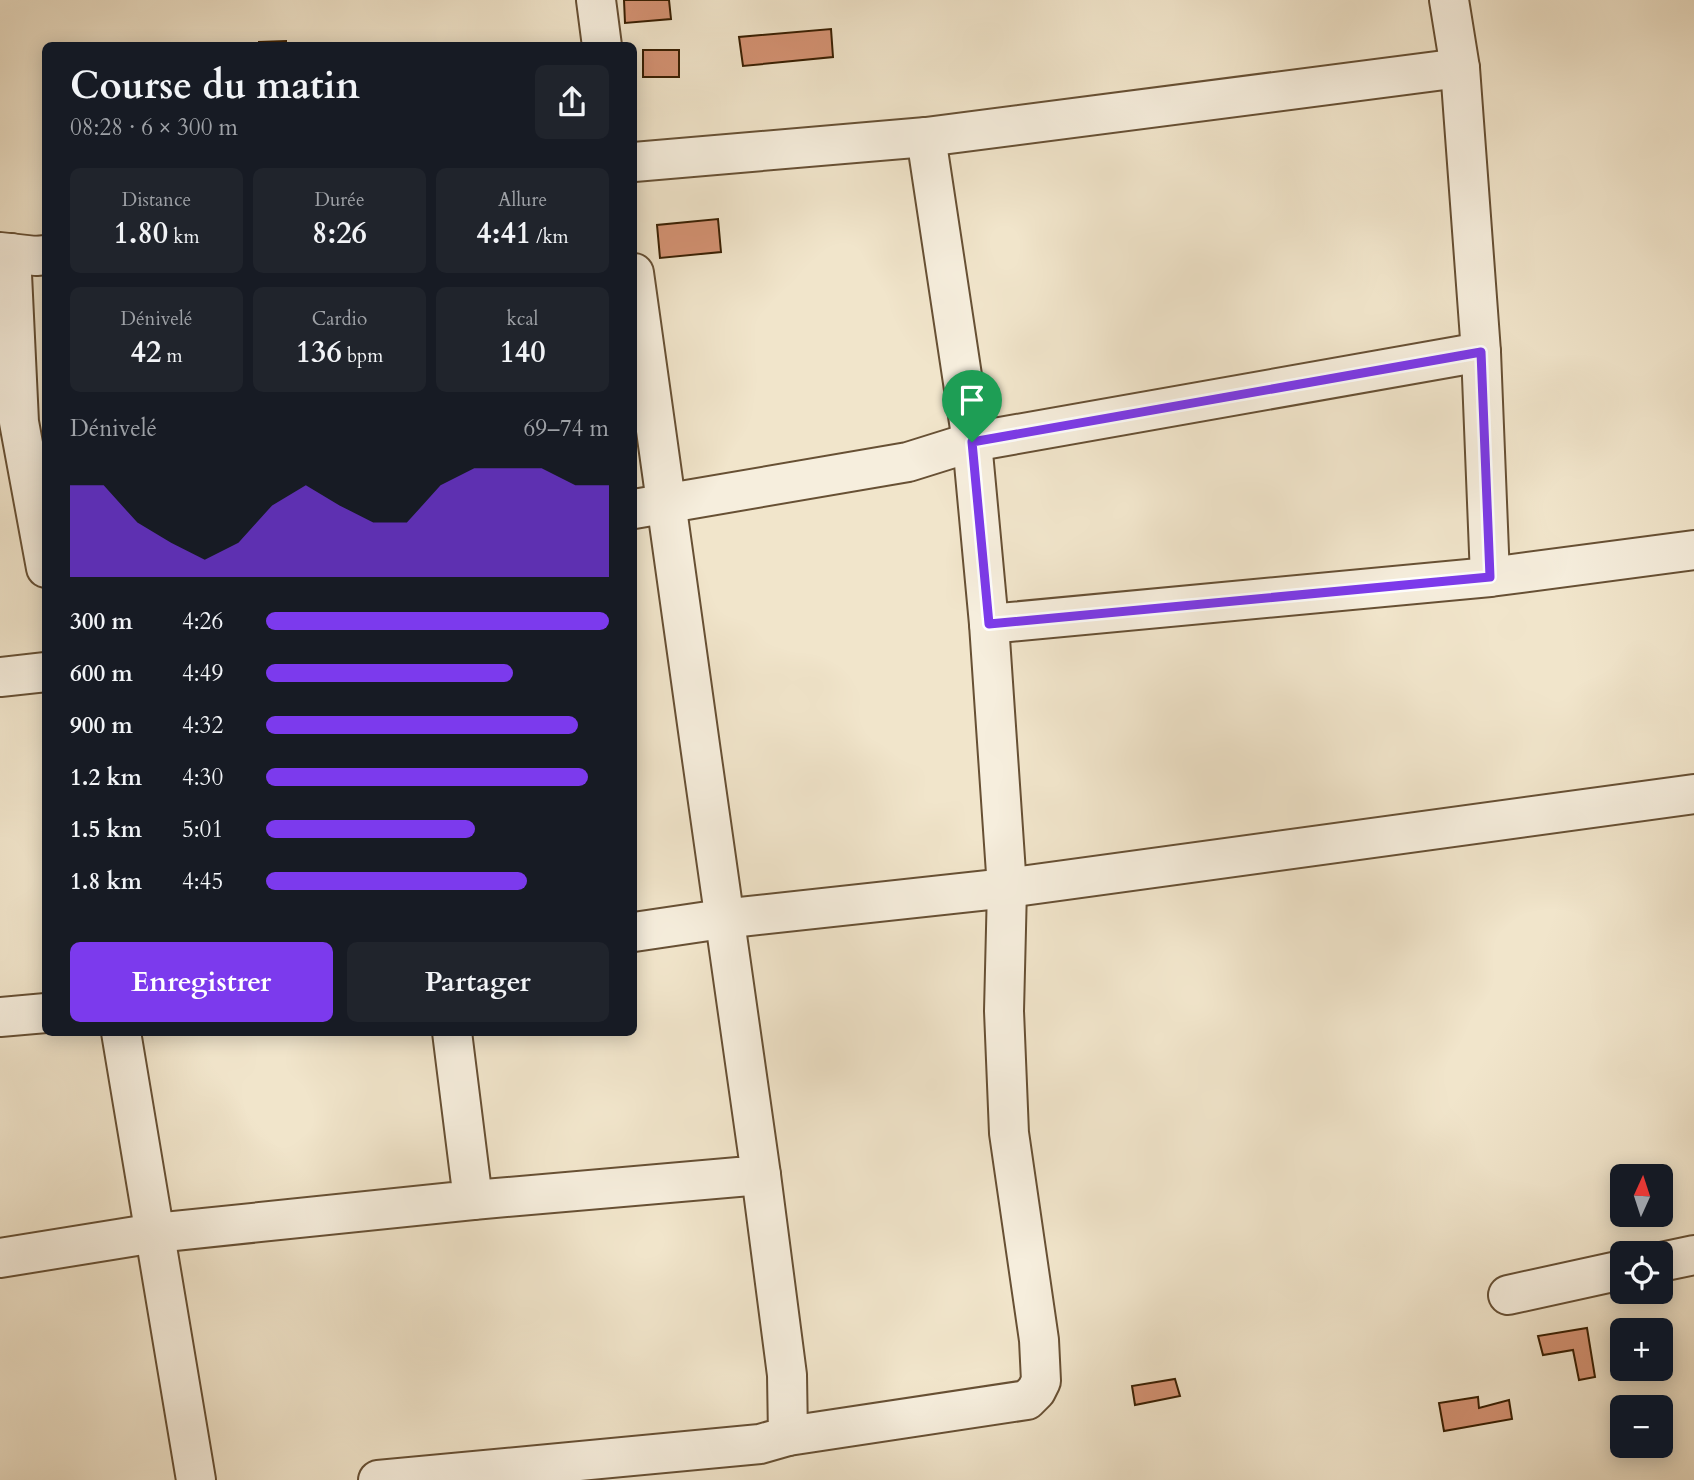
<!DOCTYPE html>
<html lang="fr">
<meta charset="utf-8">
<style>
body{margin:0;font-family:Cardo,serif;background:#20242c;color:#f1f3f6;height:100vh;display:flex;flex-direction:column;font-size:26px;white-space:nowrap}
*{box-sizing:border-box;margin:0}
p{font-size:23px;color:#9ea1a6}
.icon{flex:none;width:38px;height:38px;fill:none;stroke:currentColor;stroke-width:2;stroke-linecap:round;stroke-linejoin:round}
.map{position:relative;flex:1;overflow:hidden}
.side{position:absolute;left:42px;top:42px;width:595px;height:994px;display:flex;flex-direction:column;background:#171b24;border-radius:10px;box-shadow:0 4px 18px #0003}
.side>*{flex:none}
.needle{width:46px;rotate:3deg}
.controls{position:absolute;left:1610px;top:1164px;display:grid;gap:14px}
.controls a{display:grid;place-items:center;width:63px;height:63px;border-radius:10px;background:#171b24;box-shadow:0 4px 18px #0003;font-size:35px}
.pin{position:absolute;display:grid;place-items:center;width:60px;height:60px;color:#fff;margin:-72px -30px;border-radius:50% 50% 50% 0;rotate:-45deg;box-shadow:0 0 7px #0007}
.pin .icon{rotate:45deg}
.round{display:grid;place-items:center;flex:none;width:74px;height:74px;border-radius:10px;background:#20242c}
.overview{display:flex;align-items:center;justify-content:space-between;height:119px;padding:0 28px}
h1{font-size:38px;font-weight:700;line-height:52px}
.figures{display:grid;grid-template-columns:repeat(3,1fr);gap:10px;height:119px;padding:7px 28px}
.figures div{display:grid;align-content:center;border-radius:10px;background:#20242c;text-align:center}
.figures b{font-size:30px;font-weight:700}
.figures small{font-size:19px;font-weight:400}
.figures p{font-size:19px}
.chart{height:196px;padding:14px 28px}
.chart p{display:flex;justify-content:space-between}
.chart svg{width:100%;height:126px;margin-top:7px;fill:#7c3aed;opacity:.7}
.button{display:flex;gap:14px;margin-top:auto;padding:14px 28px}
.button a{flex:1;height:80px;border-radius:10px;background:#7c3aed;color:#fff;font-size:28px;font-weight:700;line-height:80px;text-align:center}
.button a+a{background:#20242c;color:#f1f3f6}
ul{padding:0 28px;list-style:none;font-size:23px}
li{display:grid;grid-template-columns:112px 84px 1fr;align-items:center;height:52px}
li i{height:18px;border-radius:9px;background:#7c3aed}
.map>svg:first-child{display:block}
</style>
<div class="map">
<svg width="1694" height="1480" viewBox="0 0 1694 1480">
<rect width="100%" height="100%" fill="#f1e5cb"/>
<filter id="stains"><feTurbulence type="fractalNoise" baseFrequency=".00286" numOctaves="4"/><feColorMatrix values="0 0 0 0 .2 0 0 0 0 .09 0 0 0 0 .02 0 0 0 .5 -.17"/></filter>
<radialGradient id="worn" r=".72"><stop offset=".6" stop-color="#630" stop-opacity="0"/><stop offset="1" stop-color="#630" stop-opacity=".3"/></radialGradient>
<g fill="#d49273" stroke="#391f02" stroke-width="2">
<polygon points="624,0 669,0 671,19 625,23"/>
<polygon points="831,29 833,57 743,66 739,37"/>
<polygon points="286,41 286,46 259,46 259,42"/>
<rect x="643" y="50" width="36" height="27"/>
<polygon points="718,219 721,252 660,258 657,225"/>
<polygon points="1587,1328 1595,1377 1579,1380 1573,1350 1543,1355 1538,1336"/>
<polygon points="1175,1379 1180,1396 1135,1405 1132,1386"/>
<polygon points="1478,1397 1479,1408 1509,1400 1512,1419 1444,1431 1439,1403"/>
</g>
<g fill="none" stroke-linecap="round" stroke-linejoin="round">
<defs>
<g id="minor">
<polyline points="596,0 602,46"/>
<polyline points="1449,0 1460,68 1481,352 1490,577"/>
<polyline points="634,162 926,137 1460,68"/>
<polyline points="0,252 36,256 46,255"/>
<polyline points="11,253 19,422 46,568"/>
<polyline points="634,509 908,462 972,442 1481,352"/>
<polyline points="989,624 1490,577 1694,550"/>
<polyline points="0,677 46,672"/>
<polyline points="634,932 722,919 1007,888 1694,794"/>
<polyline points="0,1017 46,1013"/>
<polyline points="121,1032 196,1480"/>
<path d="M473,1200L761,1175C716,875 678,573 634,273"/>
<polyline points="0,1258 155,1233 473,1200 452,1032"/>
<polyline points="1661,1262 1694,1255"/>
<polyline points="1508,1295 1622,1270"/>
<polyline points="788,1436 1027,1400 1036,1391 1041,1381 1039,1340 1009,1133 1004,1011 1007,888 989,624 972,442 926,137"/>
<polyline points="378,1480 760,1444 788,1436 787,1375 761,1175"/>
</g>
</defs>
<use href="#minor" stroke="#675034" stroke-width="42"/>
<use href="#minor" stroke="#f6eedd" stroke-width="38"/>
</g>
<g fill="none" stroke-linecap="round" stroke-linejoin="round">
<defs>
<polygon id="route" points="1481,352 1490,577 989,624 972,442"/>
</defs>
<use href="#route" stroke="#fff" stroke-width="14"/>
<use href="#route" stroke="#7c3aed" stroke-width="9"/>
</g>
<rect width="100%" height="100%" filter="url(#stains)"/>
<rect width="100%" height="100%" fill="url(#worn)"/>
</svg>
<div class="controls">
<a><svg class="needle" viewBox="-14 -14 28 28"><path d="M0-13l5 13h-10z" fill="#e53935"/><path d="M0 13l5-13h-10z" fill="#9ea1a6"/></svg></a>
<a><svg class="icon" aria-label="locate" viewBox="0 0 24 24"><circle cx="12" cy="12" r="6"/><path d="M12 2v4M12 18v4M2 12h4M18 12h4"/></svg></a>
<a>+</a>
<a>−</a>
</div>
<div class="pin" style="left:972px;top:442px;background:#1e9e55"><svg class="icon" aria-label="arrive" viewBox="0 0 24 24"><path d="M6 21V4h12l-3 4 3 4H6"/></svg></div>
<section class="side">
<div class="overview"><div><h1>Course du matin</h1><p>08:28 · 6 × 300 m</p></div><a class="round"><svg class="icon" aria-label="share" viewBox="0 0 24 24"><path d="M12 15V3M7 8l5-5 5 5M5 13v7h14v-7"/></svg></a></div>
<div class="figures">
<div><p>Distance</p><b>1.80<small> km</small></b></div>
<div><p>Durée</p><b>8:26</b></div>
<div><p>Allure</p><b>4:41<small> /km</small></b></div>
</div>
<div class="figures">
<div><p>Dénivelé</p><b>42<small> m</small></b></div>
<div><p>Cardio</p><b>136<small> bpm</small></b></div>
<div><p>kcal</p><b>140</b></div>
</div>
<div class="chart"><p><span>Dénivelé</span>69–74 m</p>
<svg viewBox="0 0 160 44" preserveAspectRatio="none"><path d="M0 44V12L10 12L20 25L30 32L40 38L50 32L60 19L70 12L80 19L90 25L100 25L110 12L120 6L130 6L140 6L150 12L160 12V44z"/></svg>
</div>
<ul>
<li><b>300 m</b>4:26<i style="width:100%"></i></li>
<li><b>600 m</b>4:49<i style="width:72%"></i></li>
<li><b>900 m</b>4:32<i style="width:91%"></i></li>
<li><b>1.2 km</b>4:30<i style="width:94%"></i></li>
<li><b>1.5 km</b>5:01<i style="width:61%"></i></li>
<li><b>1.8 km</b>4:45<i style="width:76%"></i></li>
</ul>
<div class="button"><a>Enregistrer</a><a>Partager</a></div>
</section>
</div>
